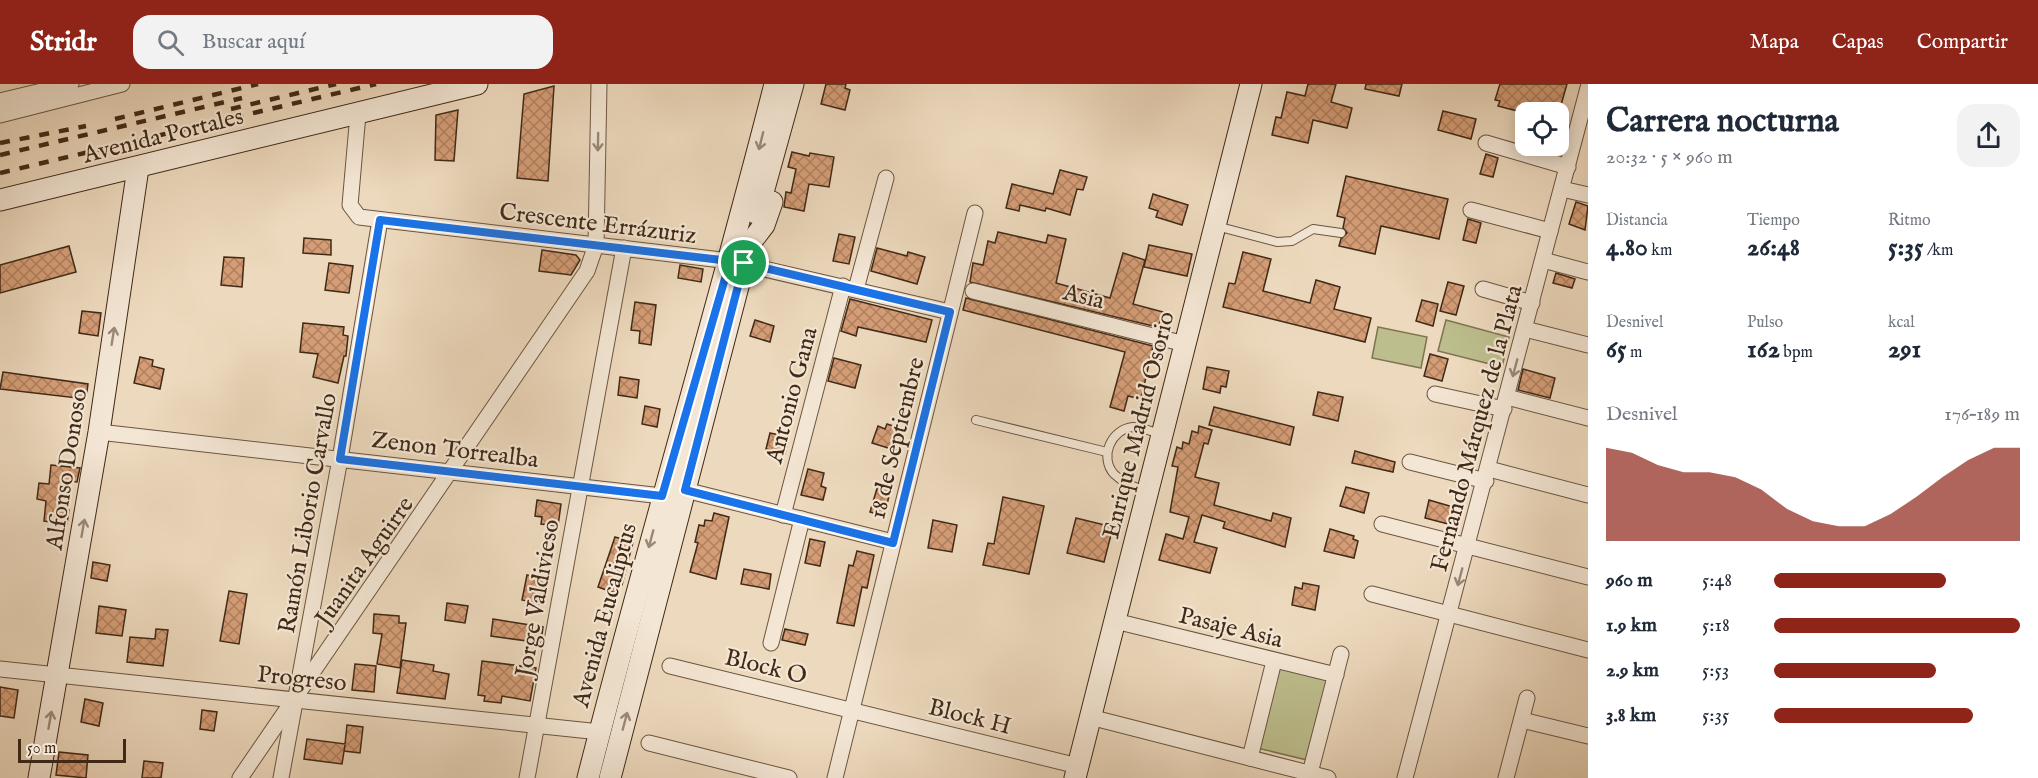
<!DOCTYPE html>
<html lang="es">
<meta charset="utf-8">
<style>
body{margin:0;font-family:"IM FELL English",serif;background:#f2f2f3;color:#1f2937;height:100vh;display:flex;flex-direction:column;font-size:22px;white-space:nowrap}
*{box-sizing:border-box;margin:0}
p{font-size:20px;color:#747a83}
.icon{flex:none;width:33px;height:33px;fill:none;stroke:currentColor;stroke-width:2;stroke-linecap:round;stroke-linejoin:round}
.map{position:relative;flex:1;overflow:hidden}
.panel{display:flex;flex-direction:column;background:#fff;width:450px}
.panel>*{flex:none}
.fabs{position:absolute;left:1515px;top:18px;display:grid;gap:12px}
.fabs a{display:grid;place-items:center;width:54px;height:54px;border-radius:12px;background:#fff;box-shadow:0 3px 15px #0003;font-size:30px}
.scale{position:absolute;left:18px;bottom:15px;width:108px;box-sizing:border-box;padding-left:6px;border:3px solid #412917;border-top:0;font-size:16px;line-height:21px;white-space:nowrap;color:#412917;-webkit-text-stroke:4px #f3e6d4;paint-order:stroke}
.pin{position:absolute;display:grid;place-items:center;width:51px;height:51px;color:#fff;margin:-26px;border:3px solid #fff;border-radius:50%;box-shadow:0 2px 6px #0007}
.round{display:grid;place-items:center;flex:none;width:63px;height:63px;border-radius:18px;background:#f2f2f3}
.overview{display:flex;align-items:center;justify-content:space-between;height:102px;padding:0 18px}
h1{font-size:33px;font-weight:700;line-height:45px}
.figures{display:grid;grid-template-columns:repeat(3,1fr);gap:9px;height:102px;padding:6px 18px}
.figures div{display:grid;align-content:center}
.figures b{font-size:26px;font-weight:700}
.figures small{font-size:16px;font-weight:400}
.figures p{font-size:16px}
.chart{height:168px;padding:12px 18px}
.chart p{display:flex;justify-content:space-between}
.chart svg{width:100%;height:108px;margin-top:6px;fill:#8f2418;opacity:.7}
ul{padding:0 18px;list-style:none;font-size:20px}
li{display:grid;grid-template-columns:96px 72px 1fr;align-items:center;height:45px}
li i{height:15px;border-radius:8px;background:#8f2418}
header{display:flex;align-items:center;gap:36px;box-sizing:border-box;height:84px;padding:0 30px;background:#8f2418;color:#fff}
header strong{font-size:28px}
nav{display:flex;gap:33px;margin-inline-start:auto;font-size:21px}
.search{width:420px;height:54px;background:#f2f2f3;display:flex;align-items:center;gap:15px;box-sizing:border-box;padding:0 21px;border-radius:18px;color:#747a83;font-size:22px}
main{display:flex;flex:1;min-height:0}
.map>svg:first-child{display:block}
</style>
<header>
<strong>Stridr</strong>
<div class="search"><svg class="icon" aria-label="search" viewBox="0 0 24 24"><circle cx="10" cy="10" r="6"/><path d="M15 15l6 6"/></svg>Buscar aquí</div>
<nav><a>Mapa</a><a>Capas</a><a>Compartir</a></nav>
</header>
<main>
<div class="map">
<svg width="1588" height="694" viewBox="0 0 1588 694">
<defs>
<pattern id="building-cross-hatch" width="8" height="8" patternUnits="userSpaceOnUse" patternTransform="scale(1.5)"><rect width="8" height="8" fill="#d59d76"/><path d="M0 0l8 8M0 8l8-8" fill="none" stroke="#ae8060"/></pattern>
</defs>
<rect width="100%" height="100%" fill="#edd9bd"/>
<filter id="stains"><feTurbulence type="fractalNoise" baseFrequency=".00333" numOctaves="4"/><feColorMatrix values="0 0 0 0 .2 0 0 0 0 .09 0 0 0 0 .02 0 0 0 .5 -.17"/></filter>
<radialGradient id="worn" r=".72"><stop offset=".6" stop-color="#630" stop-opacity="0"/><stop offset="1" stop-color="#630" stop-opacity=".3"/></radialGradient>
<g fill="#bdbe8d" stroke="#7f7452" stroke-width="1.5">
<polygon points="1446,236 1509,253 1502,283 1438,267"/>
<polygon points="1378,243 1427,253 1421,284 1372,274"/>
<polygon points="1278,582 1328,595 1307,676 1257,664"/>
</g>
<g fill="url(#building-cross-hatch)" stroke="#412917" stroke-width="1.5">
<polygon points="826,0 846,0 845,4 850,6 845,26 821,20"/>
<polygon points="1308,0 1336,0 1331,18 1352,24 1347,44 1313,36 1308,59 1272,51 1276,33 1281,34 1287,8 1305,12"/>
<polygon points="1366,0 1402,0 1399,12 1365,5"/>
<polygon points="1500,0 1567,0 1559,28 1521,28 1498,22 1500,17 1495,16"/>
<polygon points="554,2 548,97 517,94 524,10"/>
<polygon points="458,26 454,77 435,76 436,31"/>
<polygon points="1443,27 1476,35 1471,55 1438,46"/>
<polygon points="792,68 809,72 810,69 834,73 829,103 809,100 804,127 784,123 786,108 791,109 796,85 788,83"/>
<polygon points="1486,70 1498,74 1493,93 1480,90"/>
<polygon points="1060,86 1087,93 1083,106 1077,105 1070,131 1046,124 1045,127 1020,121 1019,127 1006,124 1012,100 1053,110"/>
<polygon points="1346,92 1448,115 1439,155 1381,142 1375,170 1339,162 1341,155 1347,149 1343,144 1345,134 1337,132"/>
<polygon points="1153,110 1188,121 1182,141 1156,133 1158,127 1149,124"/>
<polygon points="1576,118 1588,122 1585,146 1569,140"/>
<polygon points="1468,135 1481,139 1476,159 1463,156"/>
<polygon points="998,148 1046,159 1048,151 1066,155 1056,199 1110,214 1123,169 1145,176 1133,220 1163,228 1159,241 1157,243 970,198 973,179 983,181 988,157 995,159"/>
<polygon points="839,150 855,153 849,180 833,177"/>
<polygon points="304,154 331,156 331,171 303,169"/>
<polygon points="1149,161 1192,170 1187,192 1144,183"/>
<polygon points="69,162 76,188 0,209 0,181"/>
<polygon points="877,164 907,172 908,168 925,173 917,200 871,187"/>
<polygon points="542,166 576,171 580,176 571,191 539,187"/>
<polygon points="1243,168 1271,175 1263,207 1310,219 1316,196 1340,203 1334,225 1371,234 1365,258 1223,223 1229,199 1235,200"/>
<polygon points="224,173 244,174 242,203 221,201"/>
<polygon points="329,179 353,182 349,209 325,206"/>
<polygon points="680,181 703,185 701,198 678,194"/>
<polygon points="1556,189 1575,195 1572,204 1553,199"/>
<polygon points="1448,198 1464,202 1456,231 1440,227"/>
<polygon points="966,214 1153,262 1141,315 1128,312 1124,327 1110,323 1125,268 963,226"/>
<polygon points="850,215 932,236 926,258 858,243 856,252 841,247"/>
<polygon points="1422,216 1438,220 1433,242 1416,237"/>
<polygon points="635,218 656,221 651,261 639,259 640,247 631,246"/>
<polygon points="82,227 101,229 98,252 79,249"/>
<polygon points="755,236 774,242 770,258 750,252"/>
<polygon points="303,239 344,243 343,251 348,252 346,272 344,272 338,299 313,293 318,270 300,268"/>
<polygon points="1430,270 1448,275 1442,297 1424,292"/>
<polygon points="140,273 153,276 152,282 164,285 160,305 134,299"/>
<polygon points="834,274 861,281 855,304 828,297"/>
<polygon points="1207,283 1229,287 1226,303 1221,302 1220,309 1203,305"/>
<polygon points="1523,285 1555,294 1550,314 1518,306"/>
<polygon points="3,288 88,300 86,315 0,305"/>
<polygon points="620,293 639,296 637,314 618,311"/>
<polygon points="1318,308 1343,313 1338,337 1313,331"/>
<polygon points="645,322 660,325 657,343 642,340"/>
<polygon points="1214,323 1294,343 1290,361 1209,341"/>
<polygon points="887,340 905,346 898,367 872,359 878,342 885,345"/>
<polygon points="1199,342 1212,346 1208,360 1204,359 1195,393 1219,399 1214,421 1271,437 1273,429 1291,434 1285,463 1223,444 1225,438 1202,431 1194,458 1217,464 1210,489 1159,476 1166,450 1183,455 1189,433 1170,428 1178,383 1172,382 1177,363 1182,365 1183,358 1189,360 1192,347 1198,349"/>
<polygon points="770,349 789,353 785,370 766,365"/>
<polygon points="1355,367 1395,378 1393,388 1352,379"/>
<polygon points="51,381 80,384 77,398 69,397 65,425 69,426 67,440 44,437 46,417 37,415 39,399 49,400"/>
<polygon points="808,385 824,389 821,402 826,404 823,416 801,411"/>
<polygon points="878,401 891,404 884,432 870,428"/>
<polygon points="1346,403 1369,409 1364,429 1340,422"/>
<polygon points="1003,413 1044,422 1029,490 983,481 988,459 994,460"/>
<polygon points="537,416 561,420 558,442 541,440 542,433 535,432"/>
<polygon points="1429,416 1460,425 1456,442 1425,434"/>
<polygon points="714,429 729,433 716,495 690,488 698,459 695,458 699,441 704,442 705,436 712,437"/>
<polygon points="1076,434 1113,443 1104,478 1067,469"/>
<polygon points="933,436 957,441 952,468 928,464"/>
<polygon points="1330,445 1354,452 1353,455 1358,457 1354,474 1324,467"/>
<polygon points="615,453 633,458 622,501 618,500 615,509 598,503"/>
<polygon points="810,455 825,458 820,482 805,479"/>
<polygon points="857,467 874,471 867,504 862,503 854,542 837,539 849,481 853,482"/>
<polygon points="93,478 110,481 107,497 91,494"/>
<polygon points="744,485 771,490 769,505 741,500"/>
<polygon points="527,491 541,494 540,498 545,499 541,520 522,516"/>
<polygon points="1303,499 1319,502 1315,526 1292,521 1295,503 1302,505"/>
<polygon points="229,507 247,510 239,560 220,557"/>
<polygon points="447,519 468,522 465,539 445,536"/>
<polygon points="99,522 126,526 122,552 96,549"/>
<polygon points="374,530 399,532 399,539 406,539 400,584 377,580 382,550 373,549"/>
<polygon points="493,535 543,543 541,559 491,552"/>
<polygon points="156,545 168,546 163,582 127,578 130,553 155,555"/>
<polygon points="785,545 808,550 805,561 782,556"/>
<polygon points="402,576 434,581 433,587 449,590 445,615 397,609"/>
<polygon points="482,577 536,584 530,617 502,612 501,619 484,617 485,612 478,611"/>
<polygon points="355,580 376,582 374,608 352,606"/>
<polygon points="0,603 18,606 14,634 0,632"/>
<polygon points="85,615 103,619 99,642 81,638"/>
<polygon points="202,626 217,628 214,647 200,645"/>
<polygon points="347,641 363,643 360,669 344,667 345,661 342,680 304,675 307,655 345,660"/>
<polygon points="59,668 88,671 86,694 56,691"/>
<polygon points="144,677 163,679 161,694 142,694"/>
</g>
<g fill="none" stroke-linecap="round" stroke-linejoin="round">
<defs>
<g id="lane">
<polyline points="1216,142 1277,158 1292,157 1313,145 1341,149"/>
<polyline points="976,336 1107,368"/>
<path d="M1148,407C1136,404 1123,399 1114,390C1099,373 1111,345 1133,343C1142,343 1152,348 1161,350"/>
</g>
<g id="street">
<polyline points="0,17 71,0"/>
<polyline points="358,30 350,121 359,133 730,177 950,228"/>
<polyline points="0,31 122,0"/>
<polyline points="1486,59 1568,83"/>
<polyline points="1562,105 1588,111"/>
<polyline points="1471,126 1550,147"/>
<polyline points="1543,176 1588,188"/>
<polyline points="856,205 886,94"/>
<polyline points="1483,205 1532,219"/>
<polyline points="973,207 1185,260"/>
<polyline points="1525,245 1588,261"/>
<polyline points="1435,310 1504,325"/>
<polyline points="1507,313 1588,334"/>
<polyline points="99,348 662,412"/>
<polyline points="1410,378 1486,397"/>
<polyline points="1489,385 1588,411"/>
<polyline points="685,406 893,458"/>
<polyline points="783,431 843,202"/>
<polyline points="1382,440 1588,493"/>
<polyline points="1372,510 1588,566"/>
<polyline points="1115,537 1336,591"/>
<polyline points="771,559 802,435"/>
<polyline points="670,582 1078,682"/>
<polyline points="0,585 600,648"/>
<polyline points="1090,633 1328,694"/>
<polyline points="1522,636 1588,652"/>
<polyline points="649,659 789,694"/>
<polyline points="1250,674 1274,577"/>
<polyline points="1310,689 1341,570"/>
<polyline points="240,694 587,187 596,161 599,0"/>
<polyline points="281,694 340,375 380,136"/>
<polyline points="527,694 624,164"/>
<polyline points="835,694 975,129"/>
<polyline points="1405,694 1588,4"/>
<polyline points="1506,694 1527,614"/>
</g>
<g id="secondary">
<polyline points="0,116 477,0"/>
<polyline points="757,130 793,0"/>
<polyline points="748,162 764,141 772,118"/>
<polyline points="39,694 99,348 138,84"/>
<path d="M588,694C647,462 716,232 775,0"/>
<polyline points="610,694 742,187"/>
<polyline points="1075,694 1251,0"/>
</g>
</defs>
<use href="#lane" stroke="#6c5540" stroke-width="10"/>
<use href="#street" stroke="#6c5540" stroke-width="17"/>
<use href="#secondary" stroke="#412917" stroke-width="23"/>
<use href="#lane" stroke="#f3e6d4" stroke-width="8"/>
<use href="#street" stroke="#f3e6d4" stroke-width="15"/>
<use href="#secondary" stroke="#f3e6d4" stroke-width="21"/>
<g stroke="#412917" stroke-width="4.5" stroke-dasharray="10 10" stroke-linecap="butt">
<polyline points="231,25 336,0"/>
<polyline points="115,35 258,0"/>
<polyline points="0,59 86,42"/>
<polyline points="0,71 242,14"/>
<polyline points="0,89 376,0"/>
</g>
</g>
<defs><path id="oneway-shaft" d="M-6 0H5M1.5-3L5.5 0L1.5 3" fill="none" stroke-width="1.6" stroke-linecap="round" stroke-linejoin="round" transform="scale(1.5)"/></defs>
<g stroke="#9a8876">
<use href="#oneway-shaft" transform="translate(761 57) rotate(104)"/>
<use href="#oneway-shaft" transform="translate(598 58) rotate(91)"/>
<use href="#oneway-shaft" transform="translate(113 252) rotate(-81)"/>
<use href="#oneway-shaft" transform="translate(1515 284) rotate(105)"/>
<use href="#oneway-shaft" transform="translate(83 444) rotate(-80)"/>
<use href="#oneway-shaft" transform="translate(651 455) rotate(105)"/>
<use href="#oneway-shaft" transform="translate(1460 493) rotate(105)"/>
<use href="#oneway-shaft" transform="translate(50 636) rotate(-80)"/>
<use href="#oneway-shaft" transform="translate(625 637) rotate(-75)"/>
</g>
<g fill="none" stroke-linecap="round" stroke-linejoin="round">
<defs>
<polyline id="route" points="744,179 730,177 380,136 340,375 662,412 730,177 744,179 685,406 893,459 950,228 744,179"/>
</defs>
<use href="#route" stroke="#fff" stroke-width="12"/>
<use href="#route" stroke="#1a73e8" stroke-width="8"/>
</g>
<g text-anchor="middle" stroke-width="4.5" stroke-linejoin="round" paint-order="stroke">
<g font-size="24" fill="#412917" stroke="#f3e6d4">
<text transform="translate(163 51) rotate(-14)" y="8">Avenida Portales</text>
<text transform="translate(598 139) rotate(7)" y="8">Crescente Errázuriz</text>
<text transform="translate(1084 212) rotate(14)" y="8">Asia</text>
<text transform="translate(791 311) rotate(-75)" y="8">Antonio Gana</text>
<text transform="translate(1138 341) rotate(-76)" y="8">Enrique Madrid Osorio</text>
<text transform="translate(1476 344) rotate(-75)" y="8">Fernando Márquez de la Plata</text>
<text transform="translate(896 354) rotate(-76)" y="8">18 de Septiembre</text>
<text transform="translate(455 365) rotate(7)" y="8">Zenon Torrealba</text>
<text transform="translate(66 385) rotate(-81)" y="8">Alfonso Donoso</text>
<text transform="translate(307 429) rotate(-80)" y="8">Ramón Liborio Carvallo</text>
<text transform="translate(364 477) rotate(-55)" y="8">Juanita Aguirre</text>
<text transform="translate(537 514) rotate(-80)" y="8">Jorge Valdivieso</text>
<text transform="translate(604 531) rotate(-75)" y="8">Avenida Eucaliptus</text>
<text transform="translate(1231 543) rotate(14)" y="8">Pasaje Asia</text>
<text transform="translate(766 582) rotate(14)" y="8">Block O</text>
<text transform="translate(302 594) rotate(6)" y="8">Progreso</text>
<text transform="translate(970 632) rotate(14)" y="8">Block H</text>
</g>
</g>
<rect width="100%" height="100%" filter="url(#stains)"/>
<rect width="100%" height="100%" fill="url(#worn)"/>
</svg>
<div class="fabs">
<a><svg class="icon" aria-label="locate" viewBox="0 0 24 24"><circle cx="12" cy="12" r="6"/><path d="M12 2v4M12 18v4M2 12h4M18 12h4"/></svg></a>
</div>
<div class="scale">50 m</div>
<div class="pin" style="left:744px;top:179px;background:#1e9e55"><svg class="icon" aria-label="arrive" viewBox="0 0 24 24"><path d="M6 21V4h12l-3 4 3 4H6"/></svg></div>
</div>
<section class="panel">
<div class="overview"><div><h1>Carrera nocturna</h1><p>20:32 · 5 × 960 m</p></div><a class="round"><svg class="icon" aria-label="share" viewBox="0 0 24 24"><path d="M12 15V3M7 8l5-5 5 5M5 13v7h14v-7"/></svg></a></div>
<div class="figures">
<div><p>Distancia</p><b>4.80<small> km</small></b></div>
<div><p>Tiempo</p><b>26:48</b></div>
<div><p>Ritmo</p><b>5:35<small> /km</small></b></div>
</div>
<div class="figures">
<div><p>Desnivel</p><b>65<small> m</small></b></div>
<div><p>Pulso</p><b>162<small> bpm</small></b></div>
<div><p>kcal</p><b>291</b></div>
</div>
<div class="chart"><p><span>Desnivel</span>176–189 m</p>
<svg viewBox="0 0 160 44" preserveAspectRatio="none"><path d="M0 44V6L10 8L20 13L30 16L40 16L50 18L60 23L70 31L80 36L90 38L100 38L110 33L120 26L130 18L140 11L150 6L160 6V44z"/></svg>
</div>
<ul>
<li><b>960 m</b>5:48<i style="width:70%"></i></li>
<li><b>1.9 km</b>5:18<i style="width:100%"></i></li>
<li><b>2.9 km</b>5:53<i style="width:66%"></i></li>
<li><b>3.8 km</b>5:35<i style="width:81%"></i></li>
</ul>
</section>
</main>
